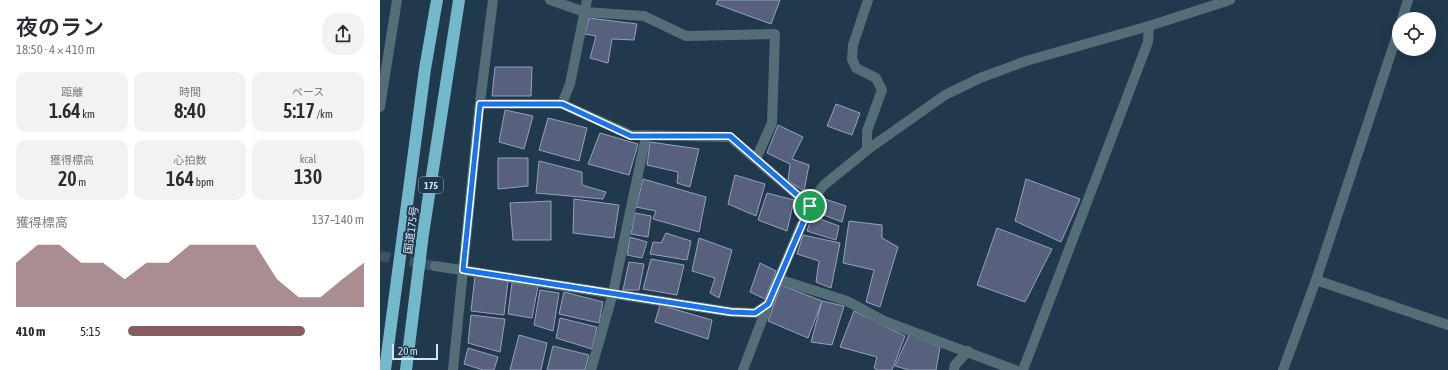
<!DOCTYPE html>
<html lang="ja">
<meta charset="utf-8">
<style>
body{margin:0;font-family:"Asap Condensed","Noto Sans JP",sans-serif;background:#f2f2f3;color:#2b2b33;height:100vh;display:flex;flex-direction:column;font-size:15px;white-space:nowrap}
*{box-sizing:border-box;margin:0}
p{font-size:13px;color:#7c7c81}
.icon{flex:none;width:22px;height:22px;fill:none;stroke:currentColor;stroke-width:2;stroke-linecap:round;stroke-linejoin:round}
.map{position:relative;flex:1;overflow:hidden}
.details{display:flex;flex-direction:column;background:#fff;width:380px}
.details>*{flex:none}
.controls{position:absolute;left:1012px;top:12px;display:grid;gap:8px}
.controls a{display:grid;place-items:center;width:44px;height:44px;border-radius:50%;background:#fff;box-shadow:0 4px 16px #0002;font-size:20px}
.scale{position:absolute;left:12px;bottom:10px;width:46px;box-sizing:border-box;padding-left:4px;border:2px solid #d5e4f0;border-top:0;font-size:11px;line-height:14px;white-space:nowrap;color:#d5e4f0;-webkit-text-stroke:3px #21394d;paint-order:stroke}
.pin{position:absolute;display:grid;place-items:center;width:34px;height:34px;color:#fff;margin:-17px;border:2px solid #fff;border-radius:50%;box-shadow:0 1px 4px #0007}
.round{display:grid;place-items:center;flex:none;width:42px;height:42px;border-radius:16px;background:#f2f2f3}
.summary{display:flex;align-items:center;justify-content:space-between;height:68px;padding:0 16px}
h1{font-size:22px;font-weight:600;line-height:30px}
.metrics{display:grid;grid-template-columns:repeat(3,1fr);gap:6px;height:68px;padding:4px 16px}
.metrics div{display:grid;align-content:center;border-radius:10px;background:#f2f2f3;text-align:center}
.metrics b{font-size:20px;font-weight:600}
.metrics small{font-size:11px;font-weight:400}
.metrics p{font-size:11px}
.chart{height:112px;padding:8px 16px}
.chart p{display:flex;justify-content:space-between}
.chart svg{width:100%;height:72px;margin-top:4px;fill:#865d63;opacity:.7}
ul{padding:0 16px;list-style:none;font-size:13px}
li{display:grid;grid-template-columns:64px 48px 1fr;align-items:center;height:30px}
li i{height:10px;border-radius:5px;background:#865d63}
main{display:flex;flex:1;min-height:0}
.map>svg:first-child{display:block}
</style>
<main>
<section class="details">
<div class="summary"><div><h1>夜のラン</h1><p>18:50 · 4 × 410 m</p></div><a class="round"><svg class="icon" aria-label="share" viewBox="0 0 24 24"><path d="M12 15V3M7 8l5-5 5 5M5 13v7h14v-7"/></svg></a></div>
<div class="metrics">
<div><p>距離</p><b>1.64<small> km</small></b></div>
<div><p>時間</p><b>8:40</b></div>
<div><p>ペース</p><b>5:17<small> /km</small></b></div>
</div>
<div class="metrics">
<div><p>獲得標高</p><b>20<small> m</small></b></div>
<div><p>心拍数</p><b>164<small> bpm</small></b></div>
<div><p>kcal</p><b>130</b></div>
</div>
<div class="chart"><p><span>獲得標高</span>137–140 m</p>
<svg viewBox="0 0 160 44" preserveAspectRatio="none"><path d="M0 44V17L10 6L20 6L30 17L40 17L50 27L60 17L70 17L80 6L90 6L100 6L110 6L120 27L130 38L140 38L150 27L160 17V44z"/></svg>
</div>
<ul>
<li><b>410 m</b>5:15<i style="width:75%"></i></li>
</ul>
</section>
<div class="map">
<svg width="1068" height="370" viewBox="0 0 1068 370">
<rect width="100%" height="100%" fill="#21394d"/>
<g fill="#57607c" stroke="#96a0bf">
<polygon points="338,0 400,0 391,24 336,4"/>
<polygon points="209,18 257,24 254,40 232,39 228,63 210,58 216,36 205,34"/>
<polygon points="115,67 152,67 151,96 112,96"/>
<polygon points="456,104 480,113 472,135 447,126"/>
<polygon points="125,110 153,116 144,149 119,142"/>
<polygon points="168,118 207,128 199,161 159,150"/>
<polygon points="398,125 423,137 412,159 429,165 424,191 408,181 410,164 387,153"/>
<polygon points="220,133 258,144 249,175 208,164"/>
<polygon points="270,142 319,149 310,187 297,183 298,172 267,165"/>
<polygon points="118,158 148,158 148,186 118,189"/>
<polygon points="159,161 202,172 202,185 226,192 223,199 156,193"/>
<polygon points="355,175 385,184 376,216 348,204"/>
<polygon points="263,179 326,197 319,232 273,219 276,211 256,207"/>
<polygon points="646,179 700,199 681,242 635,221"/>
<polygon points="387,193 414,200 407,231 378,220"/>
<polygon points="439,197 466,206 462,222 433,211"/>
<polygon points="194,199 239,205 234,238 193,233"/>
<polygon points="171,201 171,240 133,240 130,203"/>
<polygon points="255,213 271,216 268,237 251,234"/>
<polygon points="432,216 459,226 456,240 427,231"/>
<polygon points="469,221 502,225 502,238 518,247 500,307 486,302 494,270 463,263"/>
<polygon points="617,228 672,249 645,302 597,285"/>
<polygon points="286,233 311,241 307,260 270,254 273,242 281,243"/>
<polygon points="423,235 460,243 451,288 436,282 439,261 417,254"/>
<polygon points="250,237 267,242 262,258 247,255"/>
<polygon points="319,238 352,250 339,298 330,293 335,278 312,271"/>
<polygon points="271,259 304,265 297,295 263,289"/>
<polygon points="249,262 264,264 259,290 243,290"/>
<polygon points="380,263 396,271 385,299 370,292"/>
<polygon points="95,276 128,281 124,315 91,311"/>
<polygon points="132,283 158,286 152,318 128,314"/>
<polygon points="401,285 442,301 428,338 388,321"/>
<polygon points="160,290 179,293 173,331 154,325"/>
<polygon points="184,292 223,302 219,323 179,314"/>
<polygon points="442,301 464,306 452,345 431,342"/>
<polygon points="280,305 332,320 328,339 275,322"/>
<polygon points="474,311 525,336 512,370 498,370 494,368 497,357 460,347"/>
<polygon points="91,315 125,319 120,352 88,343"/>
<polygon points="180,318 217,327 212,349 176,338"/>
<polygon points="139,335 167,343 161,370 130,370"/>
<polygon points="529,335 560,347 556,370 529,370 515,366"/>
<polygon points="173,346 209,355 205,370 167,370"/>
<polygon points="88,348 118,357 114,370 103,370 84,364"/>
</g>
<g fill="none" stroke-linecap="round" stroke-linejoin="round">
<polyline stroke="#3c5365" stroke-width="10" stroke-dasharray="10 5" stroke-linecap="butt" points="0,256 55,266"/>
<g stroke="#536e76" stroke-width="10">
<polyline points="170,0 205,12 264,16 306,36 395,34 392,123 376,159"/>
<polyline points="1022,19 1028,0"/>
<polyline points="100,104 182,104 190,84 207,0"/>
<polyline points="182,104 251,135 350,137 430,206"/>
<polyline points="0,107 17,0"/>
<polyline points="487,150 487,131 502,90 496,78 476,68 472,59 473,45 488,0"/>
<polyline points="55,266 351,312 375,313 388,304 432,200 444,185 487,150 565,95 600,78 646,61 769,26 850,0"/>
<polyline points="398,279 467,301 504,321 635,370"/>
<polyline points="936,280 1068,325"/>
<polyline points="73,370 99,110 113,0"/>
<polyline points="211,370 233,293 266,136"/>
<polyline points="363,370 388,304"/>
<polyline points="574,370 575,365 588,351"/>
<polyline points="643,370 768,42 769,26"/>
<polyline points="903,370 936,280 1019,29"/>
</g>
<g stroke="#73b8cb" stroke-width="12">
<polyline points="5,370 45,69 57,0"/>
<polyline points="26,370 43,234 79,0"/>
</g>
</g>
<g fill="none" stroke-linecap="round" stroke-linejoin="round">
<defs>
<polygon id="route" points="100,104 182,104 251,136 350,136 430,206 388,304 375,313 351,312 83,270"/>
</defs>
<use href="#route" stroke="#fff" stroke-width="8"/>
<use href="#route" stroke="#1a73e8" stroke-width="5"/>
</g>
<g text-anchor="middle" stroke-width="4" stroke-linejoin="round" paint-order="stroke">
<rect fill="#21394d" stroke="#9fb1bf" stroke-width="1" x="39" y="177" width="24" height="16" rx="3"/>
<g font-size="10" font-weight="bold" fill="#d5e4f0">
<text x="51" y="189">175</text>
</g>
<g font-size="11" fill="#d5e4f0" stroke="#21394d">
<text transform="translate(31 230) rotate(-82)" y="4">国道175号</text>
</g>
</g>
</svg>
<div class="controls">
<a><svg class="icon" aria-label="locate" viewBox="0 0 24 24"><circle cx="12" cy="12" r="6"/><path d="M12 2v4M12 18v4M2 12h4M18 12h4"/></svg></a>
</div>
<div class="scale">20 m</div>
<div class="pin" style="left:430px;top:206px;background:#1e9e55"><svg class="icon" aria-label="arrive" viewBox="0 0 24 24"><path d="M6 21V4h12l-3 4 3 4H6"/></svg></div>
</div>
</main>
